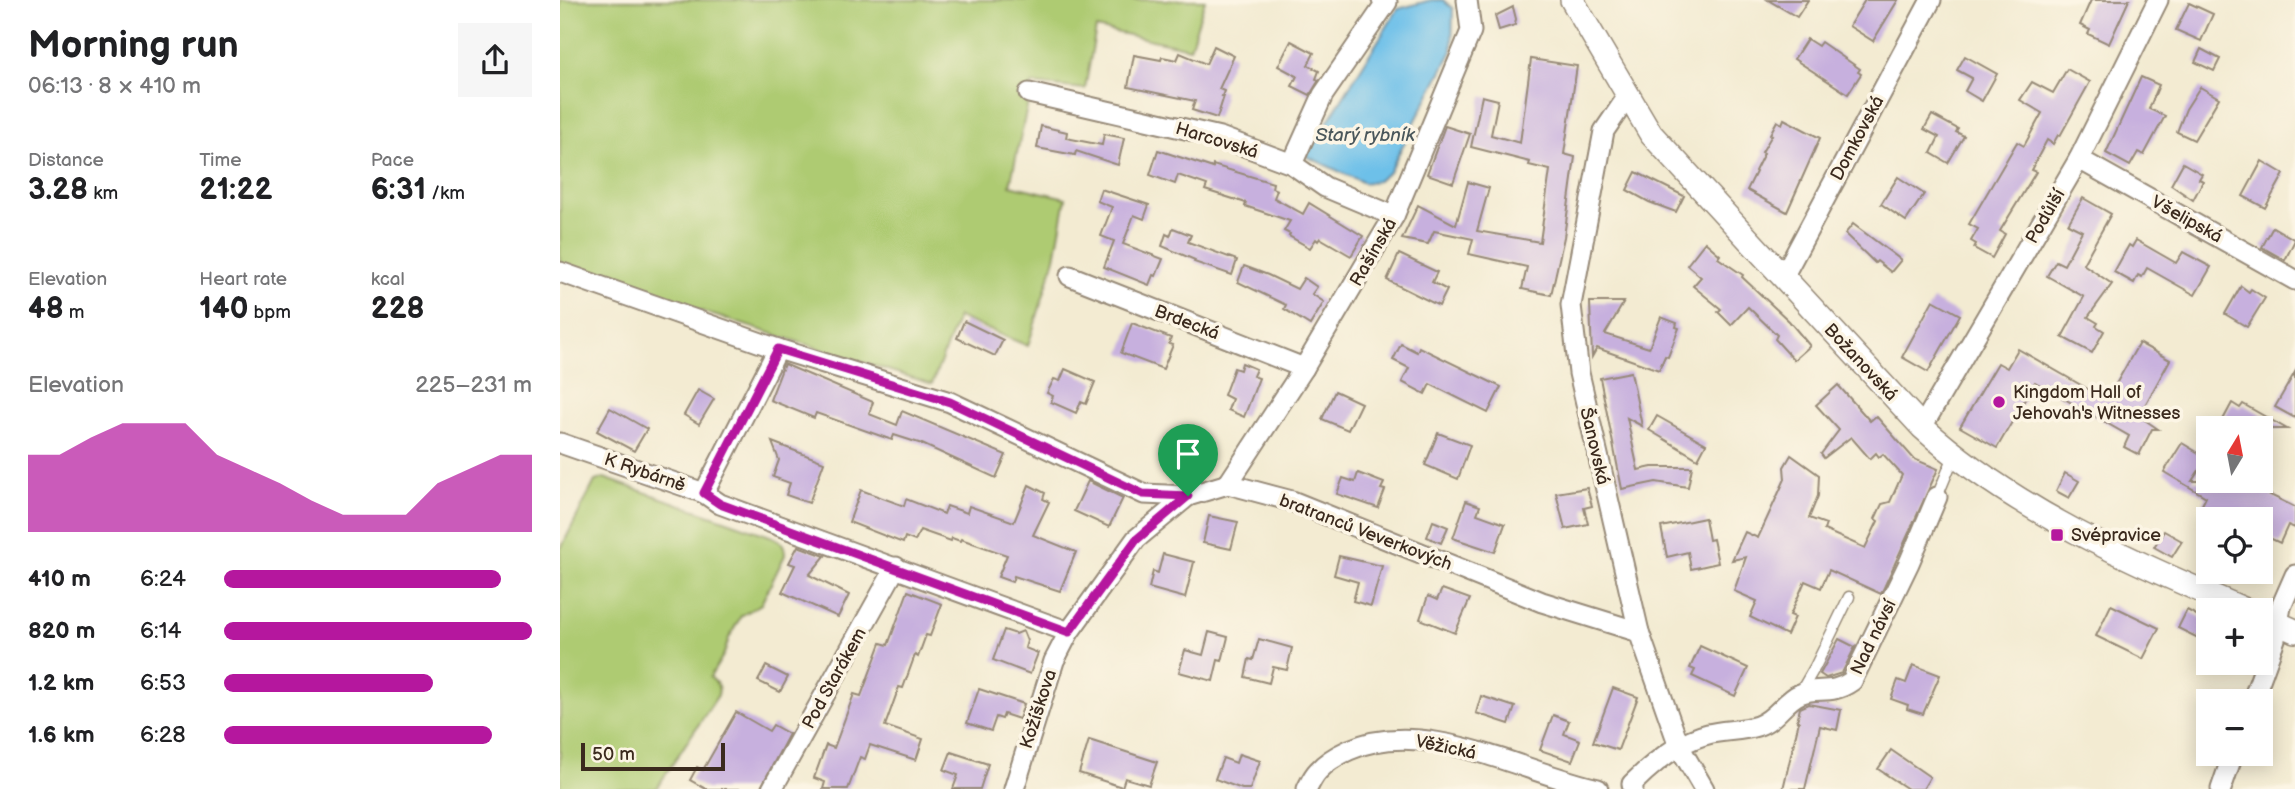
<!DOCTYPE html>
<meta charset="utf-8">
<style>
body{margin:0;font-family:"Balsamiq Sans",sans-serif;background:#f6f6f6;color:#202124;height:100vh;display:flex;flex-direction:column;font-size:26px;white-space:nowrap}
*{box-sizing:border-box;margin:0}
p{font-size:23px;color:#757577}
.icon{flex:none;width:38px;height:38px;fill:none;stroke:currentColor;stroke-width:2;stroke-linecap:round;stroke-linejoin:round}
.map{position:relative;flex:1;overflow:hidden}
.side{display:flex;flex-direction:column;background:#fff;width:560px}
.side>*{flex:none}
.needle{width:46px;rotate:10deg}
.tools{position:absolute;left:1636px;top:416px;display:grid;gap:14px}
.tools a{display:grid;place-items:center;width:77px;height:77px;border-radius:0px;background:#fff;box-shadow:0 4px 18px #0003;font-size:35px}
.scale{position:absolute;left:21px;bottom:18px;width:144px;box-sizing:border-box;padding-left:7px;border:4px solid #3b2a1e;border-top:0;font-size:19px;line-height:24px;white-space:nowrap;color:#3b2a1e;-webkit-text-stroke:5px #fcf5e5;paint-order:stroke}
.pin{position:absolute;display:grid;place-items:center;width:60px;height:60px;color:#fff;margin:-72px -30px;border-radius:50% 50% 50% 0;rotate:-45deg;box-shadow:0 0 7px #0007}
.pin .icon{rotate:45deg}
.round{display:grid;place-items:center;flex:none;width:74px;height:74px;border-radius:0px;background:#f6f6f6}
.head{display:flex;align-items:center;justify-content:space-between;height:119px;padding:0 28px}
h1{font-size:38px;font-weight:800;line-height:52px}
.figures{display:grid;grid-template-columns:repeat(3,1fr);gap:10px;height:119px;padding:7px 28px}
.figures div{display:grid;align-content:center}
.figures b{font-size:30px;font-weight:800}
.figures small{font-size:19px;font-weight:400}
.figures p{font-size:19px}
.chart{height:196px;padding:14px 28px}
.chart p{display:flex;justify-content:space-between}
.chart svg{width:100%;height:126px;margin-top:7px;fill:#b5179e;opacity:.7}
ul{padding:0 28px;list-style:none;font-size:23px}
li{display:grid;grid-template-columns:112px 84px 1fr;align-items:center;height:52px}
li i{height:18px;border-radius:9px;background:#b5179e}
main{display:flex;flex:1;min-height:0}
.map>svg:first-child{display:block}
</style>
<main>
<section class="side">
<div class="head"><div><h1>Morning run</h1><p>06:13 · 8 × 410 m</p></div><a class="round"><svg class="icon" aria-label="share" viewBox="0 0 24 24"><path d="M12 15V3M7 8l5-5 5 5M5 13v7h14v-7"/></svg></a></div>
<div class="figures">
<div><p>Distance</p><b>3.28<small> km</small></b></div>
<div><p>Time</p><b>21:22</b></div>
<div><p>Pace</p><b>6:31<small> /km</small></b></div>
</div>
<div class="figures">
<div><p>Elevation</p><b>48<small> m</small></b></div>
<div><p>Heart rate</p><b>140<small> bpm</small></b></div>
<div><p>kcal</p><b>228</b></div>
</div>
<div class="chart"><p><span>Elevation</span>225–231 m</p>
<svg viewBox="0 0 160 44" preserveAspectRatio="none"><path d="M0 44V17L10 17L20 11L30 6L40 6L50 6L60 17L70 22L80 27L90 33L100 38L110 38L120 38L130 27L140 22L150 17L160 17V44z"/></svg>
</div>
<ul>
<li><b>410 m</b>6:24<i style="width:90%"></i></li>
<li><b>820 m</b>6:14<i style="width:100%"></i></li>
<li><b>1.2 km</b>6:53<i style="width:68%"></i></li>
<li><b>1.6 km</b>6:28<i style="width:87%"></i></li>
</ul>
</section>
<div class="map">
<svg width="1735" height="789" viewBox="0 0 1735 789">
<rect width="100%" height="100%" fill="#fcf5e5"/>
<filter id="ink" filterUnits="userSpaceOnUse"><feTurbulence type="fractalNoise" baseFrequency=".0143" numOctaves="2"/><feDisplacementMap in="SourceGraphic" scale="14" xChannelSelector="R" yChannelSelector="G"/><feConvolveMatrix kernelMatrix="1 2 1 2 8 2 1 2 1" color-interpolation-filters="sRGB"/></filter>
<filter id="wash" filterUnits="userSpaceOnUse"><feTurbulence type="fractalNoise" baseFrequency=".00686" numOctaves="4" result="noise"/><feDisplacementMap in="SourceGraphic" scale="28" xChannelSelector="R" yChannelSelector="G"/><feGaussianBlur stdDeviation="1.57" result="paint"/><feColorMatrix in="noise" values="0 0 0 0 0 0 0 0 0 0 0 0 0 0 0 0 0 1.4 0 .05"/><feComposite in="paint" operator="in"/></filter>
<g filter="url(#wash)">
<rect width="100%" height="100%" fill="#f3ebd2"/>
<g fill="#aecb72" stroke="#747a48" stroke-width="2">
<polygon points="0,0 645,0 630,48 536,28 525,89 472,84 450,185 506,198 495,258 468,346 398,317 372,384 118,304 0,264"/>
<path d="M44,478L213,537C222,541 225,545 225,555L201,604L181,616L169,638L164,654L150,677C157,684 160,685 158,695L96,789H0V550L35,481Z"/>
</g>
<polygon fill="#6dc0e9" stroke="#547584" stroke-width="2" points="871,0 883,0 893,9 892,51 829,172 817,181 804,183 746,156 838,9"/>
<g id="blocks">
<g fill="#c7b0de">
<polygon points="1208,0 1248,0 1237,17"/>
<polygon points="1305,0 1338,0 1313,41 1289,26"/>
<polygon points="1531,0 1569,0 1549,44 1528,34 1530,30 1520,25"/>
<polygon points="1629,3 1653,14 1641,41 1616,30"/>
<polygon points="953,7 956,19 955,25 939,30 935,16"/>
<polygon points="1247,39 1258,46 1261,42 1300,69 1298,72 1301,74 1288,94 1234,59"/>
<polygon points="731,41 754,53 748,65 759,71 756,79 759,80 750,95 732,86 737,76 718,66"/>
<polygon points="654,46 674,56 659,89 664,91 662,96 664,96 657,118 632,110 635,101 568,87 574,55 601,60 602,57 617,60 620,53 646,64"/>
<polygon points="1641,49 1660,59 1654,71 1635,62"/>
<polygon points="1405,56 1437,74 1422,101 1405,91 1412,78 1397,70"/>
<polygon points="971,59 1017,66 1004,154 1015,157 1004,237 991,295 962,289 967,267 909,254 913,239 874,231 868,244 842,239 858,205 896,225 908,182 929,188 917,231 980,242 990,170 969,165 970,162 911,147 922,96 938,100 931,135 960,143"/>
<polygon points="1507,69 1530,82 1500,136 1498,135 1493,144 1487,140 1471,170 1476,172 1440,231 1445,234 1432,258 1414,248 1416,244 1411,241 1418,229 1409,224 1457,142 1464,146 1482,113 1460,100 1472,82 1493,93"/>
<polygon points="1581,77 1599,85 1589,109 1605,116 1584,155 1578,152 1570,166 1546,153"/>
<polygon points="1640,87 1659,98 1634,140 1617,132 1626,109"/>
<polygon points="1372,115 1398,129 1396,132 1404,136 1388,163 1371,153 1379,137 1364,129"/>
<polygon points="1224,119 1260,138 1227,212 1187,190 1196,172 1195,171 1204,153 1202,152 1212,135 1210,134 1217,121 1222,124"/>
<polygon points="481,126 507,132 506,138 542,145 544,134 564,138 558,165 516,151 515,155 477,148"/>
<polygon points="885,126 910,134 893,183 867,174"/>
<polygon points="598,150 653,168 653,165 713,183 712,188 717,190 714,198 743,214 749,203 803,236 791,256 760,238 758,241 756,239 750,248 729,236 730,234 724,231 730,221 685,206 686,203 645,190 647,185 618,175 615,184 590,175"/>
<polygon points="1702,161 1724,174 1705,208 1683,196"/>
<polygon points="1623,163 1642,174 1639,179 1643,181 1633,200 1611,185"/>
<polygon points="1076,172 1124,196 1116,212 1089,202 1067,190"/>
<polygon points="1338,177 1364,194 1346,221 1321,204"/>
<polygon points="541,189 589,205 584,219 574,215 563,244 603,259 596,276 593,275 589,285 544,267 554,241 541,236 552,207 537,201"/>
<polygon points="1523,198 1551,214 1523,264 1552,284 1528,317 1538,323 1536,326 1544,331 1532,353 1502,337 1524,297 1487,276 1496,261 1504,265 1522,231 1508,224"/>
<polygon points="1293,224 1341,260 1331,272 1317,261 1315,263 1285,234"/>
<polygon points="1713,227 1735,240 1725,260 1702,247"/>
<polygon points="613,228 631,235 628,242 677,260 672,275 634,262 635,260 602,246 606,234 610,236"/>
<polygon points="1576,240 1616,263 1623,252 1651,267 1635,295 1587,268 1582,277 1578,275 1574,283 1554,272 1569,245 1572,247"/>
<polygon points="1145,242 1160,255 1158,258 1183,275 1182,277 1229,321 1250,346 1234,360 1215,339 1217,335 1188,307 1171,325 1158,312 1161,309 1133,286 1141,277 1127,265"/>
<polygon points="839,254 877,272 872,282 887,290 879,306 827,280"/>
<polygon points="684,266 708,275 737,289 744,278 757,287 752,294 764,302 750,325 724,309 726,305 678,282"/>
<polygon points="1681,286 1689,292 1691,289 1705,298 1687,327 1665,314"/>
<polygon points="1373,300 1400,315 1368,372 1342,357"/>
<polygon points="1030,302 1064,302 1045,334 1089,348 1101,317 1117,323 1116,327 1119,328 1114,341 1108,357 1105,356 1099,370 1037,348 1032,357"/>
<polygon points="404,321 443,340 435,356 397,338"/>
<polygon points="572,323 611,338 609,344 613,345 603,369 561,353"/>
<polygon points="1579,343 1610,360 1579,416 1598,429 1592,429 1579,455 1564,447 1569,436 1475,382 1437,448 1400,427 1438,363 1447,368 1458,349 1547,400"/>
<polygon points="841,344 857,352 859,347 941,387 928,413 870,384 865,394 842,382 849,368 833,360"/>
<polygon points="682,363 696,369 693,376 699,378 684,417 668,410 672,399 664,395 674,368 680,370"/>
<polygon points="224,364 313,402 309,414 337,425 342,411 446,455 436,478 362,444 334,435 332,440 256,413 254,418 210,400"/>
<polygon points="505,369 535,382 526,404 521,402 516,413 491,402 493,396 487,393 494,379 500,381"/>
<polygon points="1071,372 1082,426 1067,418 1078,470 1092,467 1132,467 1128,487 1096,482 1062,489 1040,378"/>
<polygon points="1735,372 1735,418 1715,407"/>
<polygon points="1278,385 1310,421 1316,416 1354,459 1378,469 1321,594 1269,570 1261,588 1245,581 1230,615 1235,617 1227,635 1190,617 1197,601 1174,591 1186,557 1172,560 1185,532 1198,538 1225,479 1224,467 1231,455 1259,475 1258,496 1249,518 1266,524 1264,530 1305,548 1318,521 1315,519 1322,504 1330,502 1342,475 1323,454 1319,457 1316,453 1310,459 1291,437 1264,458 1261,454 1279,430 1256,405"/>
<polygon points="138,390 154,399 139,424 124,415"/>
<polygon points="775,391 801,403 788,430 762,419"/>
<polygon points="1672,403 1680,408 1683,404 1727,429 1658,429"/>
<polygon points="50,408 87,429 74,451 37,431"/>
<polygon points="1097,416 1146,444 1138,459 1089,430"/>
<polygon points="878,433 910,445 898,479 865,465"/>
<polygon points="212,442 264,462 249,503 226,495 230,483 213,477 219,460"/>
<polygon points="1622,443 1647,458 1632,481 1695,481 1692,486 1735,507 1735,528 1728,525 1720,543 1701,534 1701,520 1657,520 1646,513 1648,509 1642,505 1646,497 1604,472"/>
<polygon points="798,473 824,483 821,489 825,490 818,508 777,494 783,478 795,482"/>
<polygon points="1505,473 1519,481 1509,498 1496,491"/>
<polygon points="528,481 563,498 549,527 514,511"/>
<polygon points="469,485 485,493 483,499 489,502 473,535 516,552 500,591 454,576 452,582 438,577 447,555 401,539 400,541 392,538 391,541 360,530 355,541 345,537 343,543 289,522 301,490 344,506 346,499 384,514 387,506 407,513 409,506 454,522"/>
<polygon points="1027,488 1032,506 1024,508 1028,524 1005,529 996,493"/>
<polygon points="906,501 920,506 917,514 945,524 935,552 893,538"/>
<polygon points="649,516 678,522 671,549 643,543"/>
<polygon points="1145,518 1149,540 1153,539 1158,563 1131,569 1128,552 1107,557 1101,527"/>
<polygon points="873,521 888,527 881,543 867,537"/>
<polygon points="1604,531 1622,541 1612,557 1594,547"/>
<polygon points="238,546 265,556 249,575 289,595 278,617 222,592 235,565 229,563"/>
<polygon points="603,554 634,562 625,598 589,588 593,571 598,573"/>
<polygon points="779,556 822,566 811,606 793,601 798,582 774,575"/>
<polygon points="882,589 910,599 895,633 860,619 868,596 877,600"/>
<polygon points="348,591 382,604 370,636 366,635 358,657 355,655 343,688 339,687 325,726 363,739 356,760 310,745 305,759 300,757 288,789 263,789 265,782 254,778 266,745 274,748 294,694 301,696 321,643 328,645"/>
<polygon points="1551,605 1599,628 1583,659 1536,636"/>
<polygon points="1627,610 1648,621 1648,643 1618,628"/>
<polygon points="444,630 456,634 463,631 467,641 465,648 478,653 470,674 433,660"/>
<polygon points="649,632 668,637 662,661 658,660 653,681 619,672 625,650 643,655"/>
<polygon points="699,639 732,648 727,670 713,667 709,683 685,677 689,659 693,660"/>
<polygon points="1279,639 1295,647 1282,673 1266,678 1260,674"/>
<polygon points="1140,646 1188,668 1175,696 1132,676 1135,670 1130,668"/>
<polygon points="1353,665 1380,675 1363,714 1347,709 1348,705 1331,699 1338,680 1346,683"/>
<polygon points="206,666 228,677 220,692 198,681"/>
<polygon points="1053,688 1078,697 1058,750 1033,742"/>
<polygon points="419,689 464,704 459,719 444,714 442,719 436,717 431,731 407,723"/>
<polygon points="921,696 955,707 949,724 916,713"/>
<polygon points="1249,704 1281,710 1277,730 1260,726 1245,789 1223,789 1239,721 1237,721 1240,708"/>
<polygon points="176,712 209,731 213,725 229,734 200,789 146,789 130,780 137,767 143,770"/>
<polygon points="993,715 1009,721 1004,734 1020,740 1012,761 980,750"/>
<polygon points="529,740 597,762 589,785 565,778 562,787 519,773"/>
<polygon points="1331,750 1370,777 1363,789 1348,789 1318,769"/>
<polygon points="391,752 428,764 420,789 393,789 398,775 384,770"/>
<polygon points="679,754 700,761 690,789 682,789 655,779 663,758 676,763"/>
</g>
</g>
</g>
<g filter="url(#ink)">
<use href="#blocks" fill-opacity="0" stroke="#978a78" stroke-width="2"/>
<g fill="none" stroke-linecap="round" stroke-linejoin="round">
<defs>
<g id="service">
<polyline points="1377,497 1394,456"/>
<polyline points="1240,693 1255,667 1289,597"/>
</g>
<g id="minor">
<polyline points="469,93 660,137 732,164 765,187 834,216"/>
<polyline points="1068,96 1044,131 1011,305 1019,373 1079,632 1119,746 1144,789"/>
<polyline points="1519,159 1735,280"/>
<polyline points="732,164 763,95 827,2 822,0"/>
<polyline points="0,272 218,349 390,402 584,494 628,496 668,484 732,501 982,602 1079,632"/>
<polyline points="510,276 744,368"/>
<polyline points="1223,277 1371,0"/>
<polyline points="1362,427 1519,159 1598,0"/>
<polyline points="0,443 144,493 160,504 509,632"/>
<polyline points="668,484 744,368 834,216 911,31 907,0"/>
<polyline points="144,493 218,349"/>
<polyline points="1692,702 1715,639 1721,607 1735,575"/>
<polyline points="212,789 336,567"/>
<polyline points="454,789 494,661 509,632 576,539 628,496"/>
<path d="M747,789C750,783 753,776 758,771C766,762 778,755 789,750C865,716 961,772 1038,789"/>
<path d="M1073,789L1072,784C1093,763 1119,741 1148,734C1164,730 1181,731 1197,726C1216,720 1225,700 1240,694C1257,686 1271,696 1292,681L1349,563L1377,497"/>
<polyline points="1661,789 1673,754"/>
</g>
<g id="tertiary">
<path d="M1012,0L1091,134L1362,427C1456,512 1574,562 1688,611"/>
<polyline points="1701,616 1735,631"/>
</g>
</defs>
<use href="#service" stroke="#978a78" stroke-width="13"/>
<use href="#minor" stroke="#978a78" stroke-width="23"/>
<use href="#tertiary" stroke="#978a78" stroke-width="26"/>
<use href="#service" stroke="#fff" stroke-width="10"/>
<use href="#minor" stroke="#fff" stroke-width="19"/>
<use href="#tertiary" stroke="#fff" stroke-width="23"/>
</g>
</g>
<g fill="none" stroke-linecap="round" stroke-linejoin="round" filter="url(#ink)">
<defs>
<polygon id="route" points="218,349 390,402 583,494 628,496 576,540 509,632 160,504 144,493"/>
</defs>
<use href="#route" stroke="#fff" stroke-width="14"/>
<use href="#route" stroke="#b5179e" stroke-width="9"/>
</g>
<g fill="#b5179e" stroke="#fcf5e5" stroke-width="2.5">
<circle cx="1439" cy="402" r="7"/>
<rect x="1490" y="528" width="14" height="14" rx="3.5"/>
</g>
<g text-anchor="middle" stroke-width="7" stroke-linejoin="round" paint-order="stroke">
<g font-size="18" fill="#3b2a1e" stroke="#fcf5e5">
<text transform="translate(1297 138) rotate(-62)" y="6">Domkovská</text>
<text transform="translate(657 140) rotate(17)" y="6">Harcovská</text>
<text transform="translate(1485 216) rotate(-60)" y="6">Podůlší</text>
<text transform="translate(1627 219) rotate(29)" y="6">Všelipská</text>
<text transform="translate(813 252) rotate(-60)" y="6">Rašínská</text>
<text transform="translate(627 322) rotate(21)" y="6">Brdecká</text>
<text transform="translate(1301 362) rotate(47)" y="6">Božanovská</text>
<text transform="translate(1035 446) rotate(77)" y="6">Šanovská</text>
<text transform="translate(85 472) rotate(19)" y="6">K Rybárně</text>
<text transform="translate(806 532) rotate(21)" y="6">bratranců Veverkových</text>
<text transform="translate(1313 637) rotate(-64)" y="6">Nad návsí</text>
<text transform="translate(274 678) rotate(-61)" y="6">Pod Starákem</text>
<text transform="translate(478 709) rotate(-72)" y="6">Kožíškova</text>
<text transform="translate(886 747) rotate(12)" y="6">Věžická</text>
</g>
<g font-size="18" fill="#3b2a1e" stroke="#fcf5e5" text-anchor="start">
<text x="1453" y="398">Kingdom Hall of<tspan x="1453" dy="21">Jehovah's Witnesses</tspan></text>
<text x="1511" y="541">Svépravice</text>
</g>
<g font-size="19" font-style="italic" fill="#4a575b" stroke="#fcf5e5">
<text x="805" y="141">Starý rybník</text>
</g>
</g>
</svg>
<div class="tools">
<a><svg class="needle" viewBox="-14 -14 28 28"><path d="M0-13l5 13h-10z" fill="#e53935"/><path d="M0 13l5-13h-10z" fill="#757577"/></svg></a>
<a><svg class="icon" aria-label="locate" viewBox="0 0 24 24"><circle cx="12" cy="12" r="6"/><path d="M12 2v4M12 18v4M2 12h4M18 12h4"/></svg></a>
<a>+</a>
<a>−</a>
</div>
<div class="scale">50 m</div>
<div class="pin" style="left:628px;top:496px;background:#1e9e55"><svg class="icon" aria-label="arrive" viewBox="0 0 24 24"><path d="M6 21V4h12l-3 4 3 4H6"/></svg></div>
</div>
</main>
